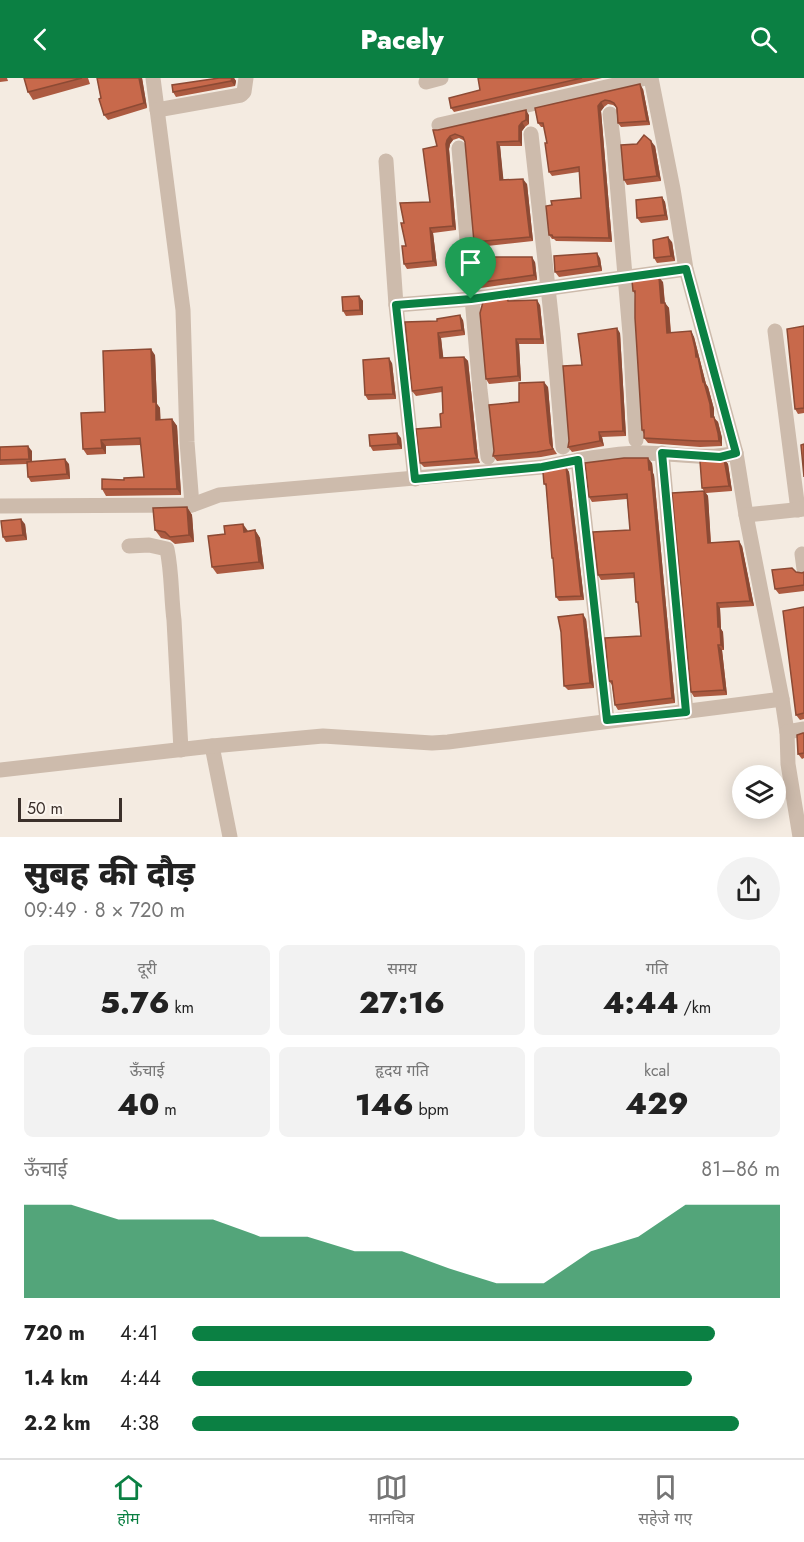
<!DOCTYPE html>
<html lang="hi">
<meta charset="utf-8">
<style>
body{margin:0;font-family:Jost,"Noto Sans Devanagari",sans-serif;background:#f2f2f2;color:#222;height:100vh;display:flex;flex-direction:column;font-size:22px;white-space:nowrap}
*{box-sizing:border-box;margin:0}
p{font-size:20px;color:#767676}
.icon{flex:none;width:33px;height:33px;fill:none;stroke:currentColor;stroke-width:2;stroke-linecap:round;stroke-linejoin:round}
.map{position:relative;height:759px;overflow:hidden}
.panel{display:flex;flex-direction:column;background:#fff;flex:1}
.panel>*{flex:none}
.buttons{position:absolute;left:732px;top:687px;display:grid;gap:12px}
.buttons a{display:grid;place-items:center;width:54px;height:54px;border-radius:50%;background:#fff;box-shadow:0 3px 15px #0003;font-size:30px}
.scale{position:absolute;left:18px;bottom:15px;width:104px;box-sizing:border-box;padding-left:6px;border:3px solid #3b302b;border-top:0;font-size:16px;line-height:21px;white-space:nowrap;color:#3b302b;-webkit-text-stroke:4px #fbf5ee;paint-order:stroke}
.pin{position:absolute;display:grid;place-items:center;width:51px;height:51px;color:#fff;margin:-62px -26px;border-radius:50% 50% 50% 0;rotate:-45deg;box-shadow:0 0 6px #0007}
.pin .icon{rotate:45deg}
.round{display:grid;place-items:center;flex:none;width:63px;height:63px;border-radius:32px;background:#f2f2f2}
.head{display:flex;align-items:center;justify-content:space-between;height:102px;padding:0 24px}
h1{font-size:33px;font-weight:800;line-height:45px}
.metrics{display:grid;grid-template-columns:repeat(3,1fr);gap:9px;height:102px;padding:6px 24px}
.metrics div{display:grid;align-content:center;border-radius:9px;background:#f2f2f2;text-align:center}
.metrics b{font-size:30px;font-weight:800}
.metrics small{font-size:16px;font-weight:400}
.metrics p{font-size:16px}
.chart{height:168px;padding:12px 24px}
.chart p{display:flex;justify-content:space-between}
.chart svg{width:100%;height:108px;margin-top:6px;fill:#0b8043;opacity:.7}
ul{padding:0 24px;list-style:none;font-size:20px}
li{display:grid;grid-template-columns:96px 72px 1fr;align-items:center;height:45px}
li i{height:15px;border-radius:8px;background:#0b8043}
header{display:flex;justify-content:space-between;align-items:center;height:78px;padding:0 24px;background:#0b8043;color:#fff;font-size:27px;font-weight:800}
.tab-bar{display:flex;justify-content:space-around;align-items:center;height:84px;border-top:2px solid #e0e0e0;background:#fff;font-size:16px;color:#767676}
.tab-bar a{display:grid;justify-items:center;gap:3px}
.tab-bar .on{color:#0b8043}
.map>svg:first-child{display:block}
</style>
<header><svg class="icon" aria-label="back" viewBox="0 0 24 24"><path d="M15 5l-7 7 7 7"/></svg>Pacely<svg class="icon" aria-label="search" viewBox="0 0 24 24"><circle cx="10" cy="10" r="6"/><path d="M15 15l6 6"/></svg></header>
<div class="map">
<svg width="804" height="759" viewBox="0 0 804 759">
<rect width="100%" height="100%" fill="#f4ebe1"/>
<g fill="none" stroke-linecap="round" stroke-linejoin="round">
<g stroke="#cdbbac" stroke-width="15">
<polyline points="153,0 183,232 187,364 192,427"/>
<polyline points="651,0 673,111 686,191 736,375 746,437 782,621 787,654 788,686 800,759"/>
<polyline points="426,4 441,0"/>
<polyline points="157,32 241,17 244,14 246,0"/>
<polyline points="610,36 614,69 630,256 636,362"/>
<polyline points="439,47 646,0"/>
<polyline points="531,56 553,255 563,369"/>
<polyline points="459,70 480,312 488,379"/>
<polyline points="386,83 396,227 415,401"/>
<polyline points="396,227 471,221 686,191"/>
<polyline points="775,253 798,432"/>
<polyline points="662,375 686,634"/>
<polyline points="578,382 607,642"/>
<path d="M0,428L192,427L219,417L542,389C574,383 607,376 639,375C671,374 705,383 736,375"/>
<polyline points="746,437 804,431"/>
<path d="M129,468L149,467L167,471C172,495 171,519 174,542L181,672"/>
<polyline points="802,476 804,491"/>
<polyline points="787,654 804,651"/>
<polyline points="212,668 230,759"/>
<polyline points="0,692 212,668 323,658 432,665 448,664 782,621"/>
</g>
</g>
<g fill="#ac5a40">
<polygon points="0,0 7,0 8,3 0,4"/>
<polygon points="24,0 88,0 90,6 33,22 28,14"/>
<polygon points="97,0 142,0 147,30 108,42 104,37"/>
<polygon points="219,0 234,0 236,3 235,8 176,19 173,14"/>
<polygon points="478,0 602,0 454,34 451,30 480,12"/>
<polygon points="643,11 650,47 621,49 618,45 616,29 613,27 608,26 604,29 601,33 612,164 556,163 554,161 552,161 549,157 581,120 579,94 552,98 549,94 547,65 544,49 541,49 538,45 535,30"/>
<polygon points="529,37 529,46 525,49 522,53 522,68 500,68 503,102 527,106 533,163 478,169 474,164 465,63 459,60 453,62 450,66 449,71 456,152 433,155 437,188 407,191 404,186 406,168 404,145 430,124 438,52"/>
<polygon points="655,68 661,103 627,107 624,102"/>
<polygon points="662,119 665,124 668,142 641,145 637,140"/>
<polygon points="672,164 675,183 657,185 654,180"/>
<polygon points="600,180 602,193 559,199 555,194"/>
<polygon points="535,184 537,202 481,210 477,205"/>
<polygon points="663,204 665,225 669,230 671,255 691,253 694,259 706,306 708,309 714,331 714,340 718,344 722,360 722,368 700,369 648,365 644,360 644,356 642,352 635,216 633,213"/>
<polygon points="359,218 363,223 363,237 346,238 343,233"/>
<polygon points="507,220 509,223 540,227 544,266 519,266 521,303 489,306 486,301"/>
<polygon points="463,242 465,257 441,260 443,280 464,279 468,283 478,380 480,385 424,389 420,385 441,349 443,335 442,314 416,318 412,313 437,243"/>
<polygon points="804,248 804,335 798,336 795,331"/>
<polygon points="620,255 626,358 602,359 604,368 572,374 568,369 582,287"/>
<polygon points="155,277 157,326 160,330 160,342 172,341 177,348 181,417 106,418 102,411 124,402 144,399 141,367 106,368 106,376 87,377 83,371"/>
<polygon points="392,285 396,321 368,322 365,317"/>
<polygon points="548,309 553,370 557,376 541,379 497,383 493,378 519,324"/>
<polygon points="401,360 402,371 373,373 370,368"/>
<polygon points="0,369 32,373 32,384 69,386 70,401 31,404 28,399 27,386 0,387"/>
<polygon points="724,381 728,386 732,413 706,415 708,418 711,465 742,468 754,528 720,530 721,551 723,554 724,572 722,572 727,617 694,619 691,614 704,413 702,410"/>
<polygon points="652,385 653,395 654,397 675,625 618,632 615,627 612,607 609,603 641,558 639,527 636,524 635,500 601,502 598,497 630,452 627,421 592,424 589,419"/>
<polygon points="566,389 569,394 584,522 559,523 556,519 554,482 552,480 546,408 544,406"/>
<polygon points="187,429 192,437 194,464 175,466 170,462 161,460 155,452"/>
<polygon points="25,446 27,462 6,464 3,459"/>
<polygon points="255,452 260,460 264,491 217,496 212,489 248,453"/>
<polygon points="796,494 802,495 804,494 804,513 779,516 775,511"/>
<polygon points="804,529 804,641 800,642 796,637"/>
<polygon points="586,541 594,610 568,612 564,608"/>
<polygon points="803,655 804,655 804,680 802,681 798,676"/>
</g>
<g fill="#8c4a34">
<polygon points="139,0 142,0 147,30 144,25"/>
<polygon points="232,0 234,0 236,3 235,8 231,3"/>
<polygon points="640,6 643,11 650,47 647,43"/>
<polygon points="601,24 604,29 601,33 612,164 609,160 598,28"/>
<polygon points="526,32 529,37 529,46 526,42"/>
<polygon points="522,44 525,49 522,53 522,68 519,63 519,48"/>
<polygon points="450,58 453,62 450,66 449,71 456,152 453,148 446,66 447,62"/>
<polygon points="651,63 655,68 661,103 657,98"/>
<polygon points="497,64 500,68 504,107 500,102"/>
<polygon points="523,101 527,106 533,163 530,159"/>
<polygon points="662,119 665,124 668,142 665,137"/>
<polygon points="430,150 433,155 437,188 433,183"/>
<polygon points="668,159 672,164 675,183 671,178"/>
<polygon points="597,175 600,180 602,193 599,188"/>
<polygon points="532,179 535,184 537,202 534,197"/>
<polygon points="659,199 663,204 665,230 661,225"/>
<polygon points="359,218 363,223 363,237 360,232"/>
<polygon points="537,222 540,227 544,266 541,261"/>
<polygon points="665,225 669,230 671,260 667,255"/>
<polygon points="460,237 463,242 465,257 462,252"/>
<polygon points="617,250 620,255 626,358 623,353"/>
<polygon points="691,253 694,259 706,306 708,309 714,331 714,340 718,344 722,360 722,368 719,363 711,339 696,279"/>
<polygon points="438,255 441,260 444,285 440,280"/>
<polygon points="516,261 519,266 521,303 518,298"/>
<polygon points="151,271 155,277 157,326 160,330 161,348 156,342 153,324"/>
<polygon points="464,279 468,283 478,380 480,385 475,375"/>
<polygon points="389,280 392,285 396,321 393,316"/>
<polygon points="544,304 548,309 553,370 557,376 550,365"/>
<polygon points="172,341 177,348 181,417 177,411"/>
<polygon points="599,354 602,359 604,368 600,363"/>
<polygon points="397,355 401,360 402,371 398,366"/>
<polygon points="101,362 106,368 106,376 102,370"/>
<polygon points="28,368 32,373 32,386 29,381"/>
<polygon points="648,380 652,385 653,395 654,397 675,625 672,620"/>
<polygon points="65,381 69,386 70,401 67,396"/>
<polygon points="724,381 728,386 732,413 729,408"/>
<polygon points="566,389 569,394 584,522 581,518"/>
<polygon points="704,413 708,418 711,470 708,465"/>
<polygon points="187,429 192,437 194,464 189,457"/>
<polygon points="21,441 25,446 27,462 23,457"/>
<polygon points="243,446 248,453 244,454"/>
<polygon points="255,452 260,460 264,491 259,484"/>
<polygon points="739,463 742,468 754,528 750,523"/>
<polygon points="717,525 720,530 721,551 723,554 724,572 721,567 718,549"/>
<polygon points="583,536 586,541 594,610 590,605"/>
<polygon points="718,567 722,572 727,617 724,612"/>
</g>
<g fill="#c8694b" stroke="#8c4a34" stroke-width="1.5">
<polygon points="24,0 82,0 28,14"/>
<polygon points="97,0 139,0 144,25 104,37 99,21 101,20"/>
<polygon points="219,0 232,0 231,3 173,14 172,7"/>
<polygon points="478,0 582,0 451,30 449,20 480,12"/>
<polygon points="640,6 647,43 618,45 617,30 614,25 610,23 605,22 601,24 598,28 609,160 553,159 552,157 549,157 546,128 552,127 551,123 581,120 579,89 549,94 545,65 547,65 543,45 538,45 535,30"/>
<polygon points="526,32 526,42 522,44 519,48 519,63 497,64 500,102 523,101 530,159 474,164 465,64 463,59 455,56 450,58 447,62 446,66 453,148 430,150 433,183 404,186 402,168 406,168 401,145 404,145 400,125 430,124 423,71 437,68 433,52 438,52"/>
<polygon points="644,57 651,63 657,98 624,102 621,67 637,66"/>
<polygon points="662,119 665,137 637,140 636,122"/>
<polygon points="668,159 671,178 654,180 653,162"/>
<polygon points="597,175 599,188 555,194 554,178"/>
<polygon points="476,179 532,179 534,197 477,205"/>
<polygon points="659,199 661,225 665,225 667,255 691,253 695,270 696,279 698,279 703,304 704,304 710,326 711,339 714,339 718,355 719,363 697,363 644,360 644,352 642,352 635,240 635,213 633,213 632,203"/>
<polygon points="359,218 360,232 343,233 342,219"/>
<polygon points="507,220 508,223 537,222 541,261 516,261 518,298 486,301 480,235 483,224"/>
<polygon points="460,237 462,252 438,255 440,280 464,279 475,375 477,380 420,385 416,351 441,349 440,336 443,335 442,309 412,313 405,244 437,243 437,241"/>
<polygon points="804,248 804,330 795,331 787,251"/>
<polygon points="617,250 623,353 599,354 600,363 568,369 569,363 563,288 582,287 578,256"/>
<polygon points="151,271 153,324 156,324 156,342 172,341 177,411 102,411 102,401 124,402 124,400 144,399 140,360 101,362 102,370 83,371 81,335 105,334 103,273"/>
<polygon points="389,280 393,316 365,317 363,282"/>
<polygon points="544,304 550,365 553,371 537,374 493,378 494,373 489,327 519,324 519,305"/>
<polygon points="397,355 398,366 370,368 369,357"/>
<polygon points="804,366 804,399 801,367"/>
<polygon points="28,368 29,381 0,382 0,369"/>
<polygon points="624,380 648,380 649,392 651,392 672,620 615,627 612,603 609,603 605,560 641,558 638,524 636,524 634,495 598,497 593,454 630,452 627,416 589,419 585,385"/>
<polygon points="65,381 67,396 28,399 27,384"/>
<polygon points="724,381 729,408 702,410 700,383"/>
<polygon points="566,389 581,518 556,519 553,480 552,480 546,406 544,406 543,394"/>
<polygon points="704,413 708,465 739,463 750,523 717,525 718,549 720,549 721,567 718,567 724,612 691,614 672,415"/>
<polygon points="187,429 189,457 170,459 165,454 155,452 153,430"/>
<polygon points="21,441 23,457 3,459 1,443"/>
<polygon points="243,446 244,454 255,452 259,484 212,489 208,458 225,456 224,448"/>
<polygon points="792,490 796,494 802,495 804,494 804,507 775,511 772,492"/>
<polygon points="804,529 804,635 796,637 783,533"/>
<polygon points="583,536 590,605 564,608 561,554 558,539"/>
<polygon points="803,655 804,655 804,675 798,676 797,657"/>
</g>
<g fill="none" stroke-linecap="round" stroke-linejoin="round">
<defs>
<polygon id="route" points="686,191 736,375 720,379 662,375 686,634 607,642 578,382 542,389 415,401 396,227 471,221"/>
</defs>
<use href="#route" stroke="#fff" stroke-width="12"/>
<use href="#route" stroke="#0b8043" stroke-width="8"/>
</g>
</svg>
<div class="buttons">
<a><svg class="icon" aria-label="layers" viewBox="0 0 24 24"><path d="M12 4l9 5-9 5-9-5zM3 14l9 5 9-5"/></svg></a>
</div>
<div class="scale">50 m</div>
<div class="pin" style="left:471px;top:221px;background:#1e9e55"><svg class="icon" aria-label="arrive" viewBox="0 0 24 24"><path d="M6 21V4h12l-3 4 3 4H6"/></svg></div>
</div>
<section class="panel">
<div class="head"><div><h1>सुबह की दौड़</h1><p>09:49 · 8 × 720 m</p></div><a class="round"><svg class="icon" aria-label="share" viewBox="0 0 24 24"><path d="M12 15V3M7 8l5-5 5 5M5 13v7h14v-7"/></svg></a></div>
<div class="metrics">
<div><p>दूरी</p><b>5.76<small> km</small></b></div>
<div><p>समय</p><b>27:16</b></div>
<div><p>गति</p><b>4:44<small> /km</small></b></div>
</div>
<div class="metrics">
<div><p>ऊँचाई</p><b>40<small> m</small></b></div>
<div><p>हृदय गति</p><b>146<small> bpm</small></b></div>
<div><p>kcal</p><b>429</b></div>
</div>
<div class="chart"><p><span>ऊँचाई</span>81–86 m</p>
<svg viewBox="0 0 160 44" preserveAspectRatio="none"><path d="M0 44V6L10 6L20 12L30 12L40 12L50 19L60 19L70 25L80 25L90 32L100 38L110 38L120 25L130 19L140 6L150 6L160 6V44z"/></svg>
</div>
<ul>
<li><b>720 m</b>4:41<i style="width:89%"></i></li>
<li><b>1.4 km</b>4:44<i style="width:85%"></i></li>
<li><b>2.2 km</b>4:38<i style="width:93%"></i></li>
</ul>
</section>
<nav class="tab-bar">
<a class="on"><svg class="icon" aria-label="home" viewBox="0 0 24 24"><path d="M3 11l9-7 9 7M6 9v11h12V9"/></svg>होम</a>
<a><svg class="icon" aria-label="map" viewBox="0 0 24 24"><path d="M3 6l6-2 6 2 6-2v14l-6 2-6-2-6 2zM9 4v14M15 6v14"/></svg>मानचित्र</a>
<a><svg class="icon" aria-label="saved" viewBox="0 0 24 24"><path d="M7 4h10v16l-5-4-5 4z"/></svg>सहेजे गए</a>
</nav>
